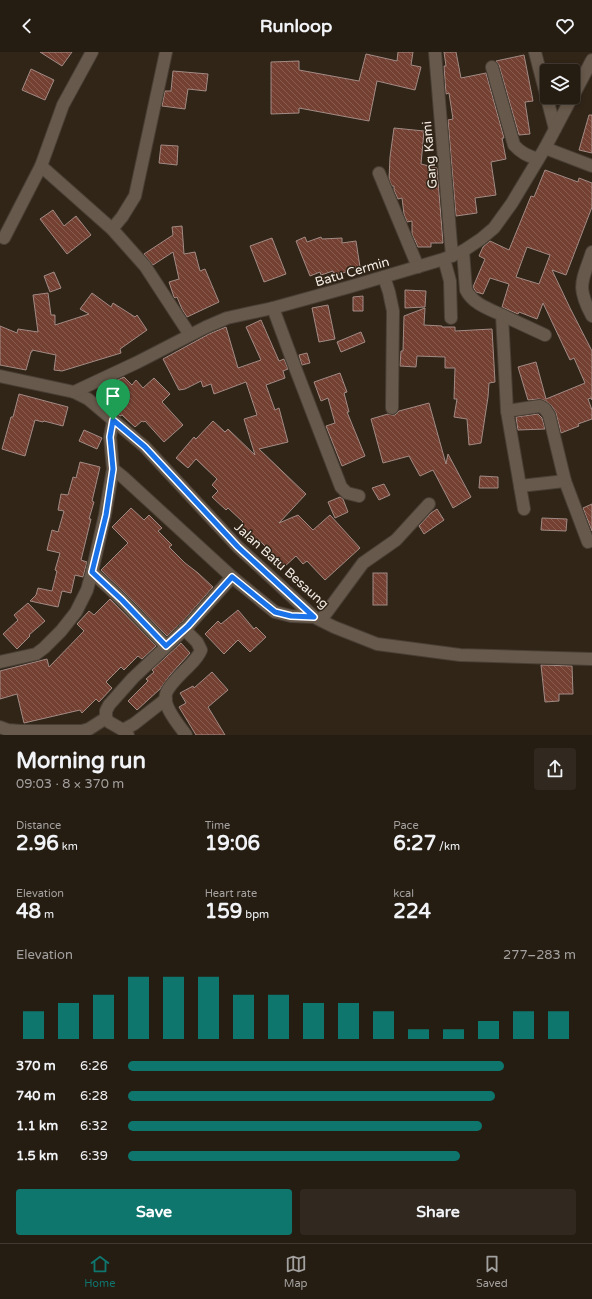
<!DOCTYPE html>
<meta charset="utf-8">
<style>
body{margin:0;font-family:"Varela Round",sans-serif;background:#312920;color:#f1f3f6;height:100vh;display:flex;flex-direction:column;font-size:15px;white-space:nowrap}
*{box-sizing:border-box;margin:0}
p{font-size:13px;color:#a3a19f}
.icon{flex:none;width:22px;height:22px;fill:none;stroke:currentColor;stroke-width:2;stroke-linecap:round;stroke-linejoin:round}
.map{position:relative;height:683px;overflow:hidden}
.details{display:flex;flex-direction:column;background:#251c12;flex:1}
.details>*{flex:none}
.tools{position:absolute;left:540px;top:12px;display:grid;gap:8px}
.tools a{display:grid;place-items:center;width:40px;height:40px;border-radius:4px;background:#251c12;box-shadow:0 2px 6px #0003,0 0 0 1px #423a32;font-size:20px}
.pin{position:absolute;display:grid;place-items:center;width:34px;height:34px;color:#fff;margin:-41px -17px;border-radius:50% 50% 50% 0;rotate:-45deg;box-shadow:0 0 4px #0007}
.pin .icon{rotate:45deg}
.round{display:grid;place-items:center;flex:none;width:42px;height:42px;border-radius:4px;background:#312920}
.overview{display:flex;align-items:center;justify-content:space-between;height:68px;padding:0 16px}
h1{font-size:22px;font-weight:700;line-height:30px}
.figures{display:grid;grid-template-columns:repeat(3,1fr);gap:6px;height:68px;padding:4px 16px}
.figures div{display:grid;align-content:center}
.figures b{font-size:20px;font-weight:700}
.figures small{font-size:11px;font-weight:400}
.figures p{font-size:11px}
.chart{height:112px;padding:8px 16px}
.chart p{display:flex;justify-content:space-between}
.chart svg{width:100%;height:72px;margin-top:4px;stroke:#0f766e;stroke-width:6}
.button{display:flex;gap:8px;margin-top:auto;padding:8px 16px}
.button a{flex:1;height:46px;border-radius:4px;background:#0f766e;color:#fff;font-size:16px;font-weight:700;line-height:46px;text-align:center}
.button a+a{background:#312920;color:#f1f3f6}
ul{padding:0 16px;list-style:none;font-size:13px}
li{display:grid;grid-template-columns:64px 48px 1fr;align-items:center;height:30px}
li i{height:10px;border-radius:5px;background:#0f766e}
header{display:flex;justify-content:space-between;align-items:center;height:52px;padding:0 16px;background:#251c12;font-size:18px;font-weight:700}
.tabs{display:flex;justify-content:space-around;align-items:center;height:56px;border-top:1px solid #423a32;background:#251c12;font-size:11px;color:#a3a19f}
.tabs a{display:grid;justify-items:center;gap:2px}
.tabs .active{color:#0f766e}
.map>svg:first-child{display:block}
</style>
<header><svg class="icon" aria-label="back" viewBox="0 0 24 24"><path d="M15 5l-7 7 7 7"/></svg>Runloop<svg class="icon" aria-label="heart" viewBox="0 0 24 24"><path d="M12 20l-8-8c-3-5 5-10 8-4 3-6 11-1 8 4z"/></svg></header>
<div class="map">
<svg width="592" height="683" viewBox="0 0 592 683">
<defs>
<pattern id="building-back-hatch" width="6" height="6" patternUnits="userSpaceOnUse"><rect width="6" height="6" fill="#734032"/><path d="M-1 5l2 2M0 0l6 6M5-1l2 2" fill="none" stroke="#885c50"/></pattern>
</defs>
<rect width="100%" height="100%" fill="#312518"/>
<g fill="url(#building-back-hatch)" stroke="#a28b85" fill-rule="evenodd">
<polygon points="40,0 72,0 62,14"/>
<polygon points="398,0 413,0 411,13 421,15 415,38 377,29 369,69 299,56 299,61 271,62 271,10 299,9 299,18 359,29 366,2 397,9"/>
<polygon points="444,0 456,0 461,26 486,21 504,86 502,86 506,107 491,110 496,143 475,146 477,161 456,164 448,68 453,67 449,41 446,42 444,14 446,14"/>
<polygon points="524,3 533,49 525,50 530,82 519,83 499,13 496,9"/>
<polygon points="31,17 54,28 45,48 22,38"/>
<polygon points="173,19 208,22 206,39 188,37 185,57 162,54 165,39 171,39"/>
<polygon points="589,63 592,63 592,101 579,98"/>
<polygon points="394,76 424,79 421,112 437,116 443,191 431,191 431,195 418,195 412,182 412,169 407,170 404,162 402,146 398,147 394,138 394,134 392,134 389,127 390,105"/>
<polygon points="161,93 178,94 177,113 159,111"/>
<path d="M545,118L578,130L579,126L592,131V155L566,223L552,218L570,256L592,299V348L591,346L588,347L592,358V367L578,372L579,374L561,381L556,361L551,353L544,348L539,347L528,348L518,315L536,310L546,347L585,331L574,306L570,308L543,251L537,267L519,260L518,262L502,255L509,232L490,226L483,242L476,240L473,235L485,207L479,204L483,195L490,189L509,198L531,144L534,145ZM527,195L550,203L539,232L516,225Z"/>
<polygon points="53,158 64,174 76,164 91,183 67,202 40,167"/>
<polygon points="182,174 184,202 195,200 200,219 205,217 219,250 187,265 182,257 177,245 175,246 174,245 169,230 179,227 173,200 153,213 144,202 173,183 172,175"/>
<polygon points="305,185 307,190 321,185 322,187 342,186 342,191 356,189 360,215 346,218 346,220 334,223 333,219 321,223 320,220 310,224 296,189"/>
<polygon points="272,186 286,222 264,230 250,194"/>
<polygon points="54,220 61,236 50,240 44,224"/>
<polygon points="405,238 426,239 425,255 405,256"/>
<polygon points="48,241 51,263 55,263 55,273 89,262 80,257 92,241 111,255 113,251 135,265 137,263 147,278 120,297 121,301 62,319 54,318 56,303 32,298 32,300 31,300 26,318 0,313 0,274 17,281 18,277 38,280 33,243"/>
<polygon points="363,244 363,259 353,259 353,245"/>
<polygon points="328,253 335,287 319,290 312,256"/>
<polygon points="425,256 424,273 442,274 442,275 455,275 455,279 492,277 495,330 489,331 488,345 481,391 469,393 467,367 454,365 457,347 454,347 455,316 445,316 445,305 417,304 416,315 400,314 401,299 403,299 404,264"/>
<polygon points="261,268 279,309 284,307 288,317 283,319 285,326 266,333 275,358 279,356 288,390 259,397 306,442 279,471 298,463 313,478 330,463 360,496 325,528 307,509 303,512 296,504 283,516 274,507 276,505 259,488 253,493 236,477 243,470 228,456 226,458 212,445 218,439 212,433 217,427 196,407 188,416 176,406 194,385 196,387 213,369 225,380 228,377 255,403 244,367 257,363 246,330 214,342 211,332 203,335 201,329 185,337 179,338 163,307 209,282 226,275 238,316 261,308 246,275"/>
<polygon points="361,280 365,290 341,300 337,290"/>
<polygon points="307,301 310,311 302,313 299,303"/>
<polygon points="340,321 347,340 344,341 349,360 347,360 365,404 342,414 326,374 335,371 328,346 321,349 314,330"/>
<polygon points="124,325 132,333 136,328 143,336 154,326 170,342 162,350 183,373 164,390 145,369 144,370 142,369 135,375 122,363 120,364 107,353 97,339 103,335"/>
<polygon points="19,342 68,355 63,374 44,369 43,370 35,368 25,404 2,397 11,365 13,365"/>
<polygon points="429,351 446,412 448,402 471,445 453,456 433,418 420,424 409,404 383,411 371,367 388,362 392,363 395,363 399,359"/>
<polygon points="538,362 542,366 545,377 518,378 516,365"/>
<polygon points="84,378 102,386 97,397 79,389"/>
<polygon points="80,410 100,415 92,449 94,450 89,467 91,467 81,508 87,510 83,525 75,523 71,541 62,539 58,555 30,549 36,543 38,536 52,539 57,519 55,518 60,501 47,498 52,478 58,480 64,459 58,458 61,442 68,443 73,425 76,426"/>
<polygon points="480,424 498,425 498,436 479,436"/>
<polygon points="384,432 390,443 379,448 372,436"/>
<polygon points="340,445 343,447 348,460 335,466 328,450"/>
<polygon points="592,452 592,479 583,456"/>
<polygon points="131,456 144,468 149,463 162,476 158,479 172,493 169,495 185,511 198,521 213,535 183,569 167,584 127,543 101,518 128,491 112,475"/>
<polygon points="437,457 444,468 424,482 419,474 431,461"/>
<polygon points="542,466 567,467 566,479 541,478"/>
<rect x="373" y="521" width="14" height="32"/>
<polygon points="110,547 156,594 142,607 138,604 124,618 121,615 106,630 112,636 99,650 96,647 82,661 80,658 24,671 17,642 0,647 0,619 47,607 49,615 84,579 77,572 89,559 94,563"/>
<polygon points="28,551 45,569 29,583 30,584 17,597 3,582 18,568 14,563"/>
<polygon points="238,558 254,577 256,575 266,585 250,600 238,588 224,602 205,582 218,569 221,572"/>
<polygon points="181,591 190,601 170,623 160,637 137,658 128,649 148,629 146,627 154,620 152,618"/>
<polygon points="541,613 572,614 573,642 559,642 559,649 545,650"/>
<polygon points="212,620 228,638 208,655 225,683 196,683 179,655 186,651 180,641 193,634 194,636"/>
</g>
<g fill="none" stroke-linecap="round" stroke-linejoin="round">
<defs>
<g id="minor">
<polyline points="435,0 452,204"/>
<polyline points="535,0 555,77"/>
<path d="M492,15L514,93C521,101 528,104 538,107"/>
<polyline points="573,44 592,8"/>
<polyline points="545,96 592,114"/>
<polyline points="41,114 112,177 145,214 190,283"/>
<polyline points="379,121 418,215"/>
<polyline points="112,177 122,165 135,144 166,0"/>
<polyline points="4,186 41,114 63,53 92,0"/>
<path d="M463,199L466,238C473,252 489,257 502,263L507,359L524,457"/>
<path d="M592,200C582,230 576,234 592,264"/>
<polyline points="444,207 450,229 451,266"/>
<polyline points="384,225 389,240 393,259 392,356"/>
<polyline points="273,256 296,318 341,435 347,441 359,444"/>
<polyline points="502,263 545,283"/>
<polyline points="0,324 74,340 88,347 145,395 238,495 275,529 314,565 334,575 377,592 460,603 592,607"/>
<polyline points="74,340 138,310 206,275 227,266 273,256 349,235 444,207 463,199 481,187 494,176 512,151 545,96 572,45"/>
<polyline points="507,359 540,354 545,357 549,363 565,429 588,490"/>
<polyline points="113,369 110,385 113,417 123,425 232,525 275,560 291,564 314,565"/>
<polyline points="520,434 565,429"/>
<polyline points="92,520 122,548 166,594"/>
<polyline points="321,568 363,511 396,488 429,452"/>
<path d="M184,577L197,590L201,598C199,604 193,610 188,615C182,621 168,634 166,642C162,654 179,673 186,683"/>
<polyline points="0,610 36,602 44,596 61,579 76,560 87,538 92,520 105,463 113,417"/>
<polyline points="0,675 8,678 21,679 82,679 89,677 106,666"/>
<polyline points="123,678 134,672 166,647"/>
<polyline points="128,683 123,678 109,670 106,666 106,659 109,653 133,626 188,574 232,525"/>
</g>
</defs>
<use href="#minor" stroke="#493f35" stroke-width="14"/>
<use href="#minor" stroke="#67594b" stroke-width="12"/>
</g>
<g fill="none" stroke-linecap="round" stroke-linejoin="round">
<defs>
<polygon id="route" points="113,368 145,395 238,495 314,565 291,564 275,560 232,525 188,574 166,594 122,548 92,520 106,463 113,417 110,385"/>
</defs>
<use href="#route" stroke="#fff" stroke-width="8"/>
<use href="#route" stroke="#1a73e8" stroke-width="5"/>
</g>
<g text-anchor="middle" stroke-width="3" stroke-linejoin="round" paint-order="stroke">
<g font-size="13" fill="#f5ede5" stroke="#312518">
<text transform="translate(429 103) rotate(-95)" y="5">Gang Kami</text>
<text transform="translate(352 219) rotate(-16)" y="5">Batu Cermin</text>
<text transform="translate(282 513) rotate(42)" y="5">Jalan Batu Besaung</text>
</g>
</g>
</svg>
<div class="tools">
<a><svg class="icon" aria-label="layers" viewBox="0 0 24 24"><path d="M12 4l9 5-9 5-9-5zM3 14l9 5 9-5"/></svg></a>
</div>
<div class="pin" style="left:113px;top:368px;background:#1e9e55"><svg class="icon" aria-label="arrive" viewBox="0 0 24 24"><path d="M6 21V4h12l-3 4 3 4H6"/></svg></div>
</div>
<section class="details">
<div class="overview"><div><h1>Morning run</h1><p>09:03 · 8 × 370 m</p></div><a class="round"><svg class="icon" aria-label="share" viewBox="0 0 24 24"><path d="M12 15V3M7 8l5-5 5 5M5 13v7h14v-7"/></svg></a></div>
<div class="figures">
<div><p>Distance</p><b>2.96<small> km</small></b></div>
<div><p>Time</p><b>19:06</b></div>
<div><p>Pace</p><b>6:27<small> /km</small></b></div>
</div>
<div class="figures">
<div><p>Elevation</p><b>48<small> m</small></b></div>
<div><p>Heart rate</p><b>159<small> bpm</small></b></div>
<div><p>kcal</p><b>224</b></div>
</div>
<div class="chart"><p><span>Elevation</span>277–283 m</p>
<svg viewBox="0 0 160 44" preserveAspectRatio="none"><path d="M5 44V27M15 44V22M25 44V17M35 44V6M45 44V6M55 44V6M65 44V17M75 44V17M85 44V22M95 44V22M105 44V27M115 44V38M125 44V38M135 44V33M145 44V27M155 44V27"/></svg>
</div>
<ul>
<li><b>370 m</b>6:26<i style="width:84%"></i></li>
<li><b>740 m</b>6:28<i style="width:82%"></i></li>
<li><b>1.1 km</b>6:32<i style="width:79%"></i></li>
<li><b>1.5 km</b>6:39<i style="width:74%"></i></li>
</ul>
<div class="button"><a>Save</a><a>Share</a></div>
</section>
<nav class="tabs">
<a class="active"><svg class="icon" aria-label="home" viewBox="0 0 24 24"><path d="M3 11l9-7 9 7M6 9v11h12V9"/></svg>Home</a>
<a><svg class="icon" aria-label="map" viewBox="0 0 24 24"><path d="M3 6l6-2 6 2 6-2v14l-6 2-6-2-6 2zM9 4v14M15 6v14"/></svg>Map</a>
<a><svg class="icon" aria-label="saved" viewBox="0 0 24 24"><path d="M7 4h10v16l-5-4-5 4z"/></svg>Saved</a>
</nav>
